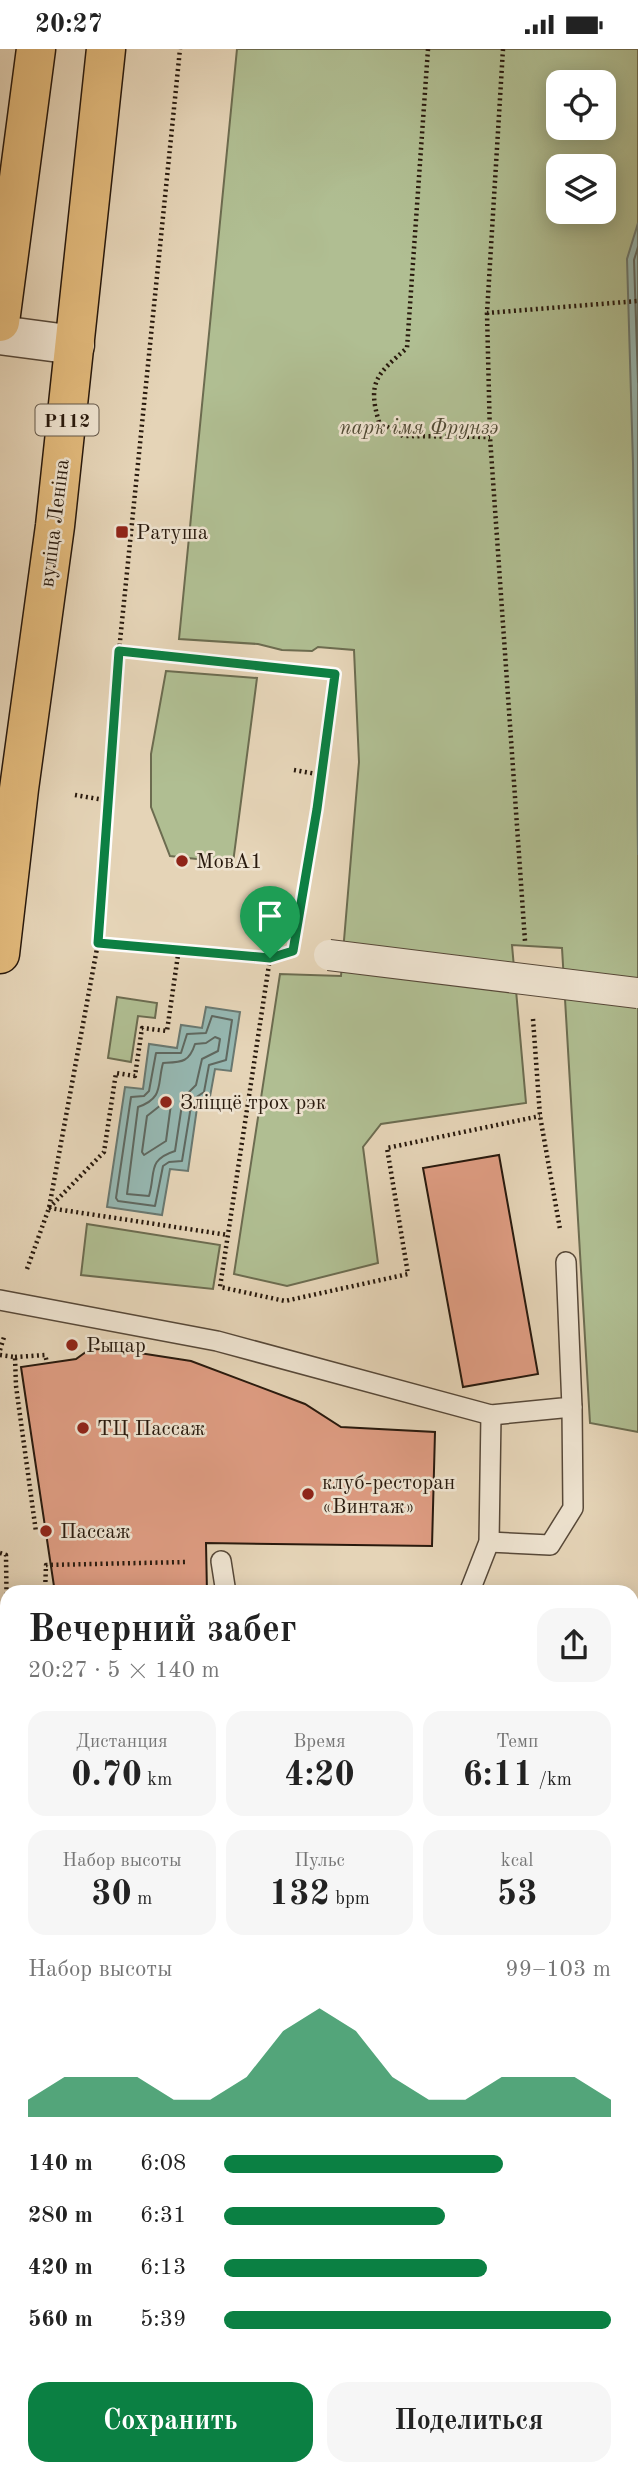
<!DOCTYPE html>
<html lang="ru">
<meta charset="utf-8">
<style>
body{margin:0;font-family:"Old Standard TT",serif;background:#f6f6f6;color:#222;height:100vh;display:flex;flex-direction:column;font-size:26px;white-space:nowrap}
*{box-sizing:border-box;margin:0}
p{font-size:23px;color:#767676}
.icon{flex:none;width:38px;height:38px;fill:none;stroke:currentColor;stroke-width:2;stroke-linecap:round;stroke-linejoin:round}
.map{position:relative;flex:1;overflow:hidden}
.sheet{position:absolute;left:0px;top:1536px;width:639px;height:891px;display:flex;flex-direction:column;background:#fff;border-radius:21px 21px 0 0;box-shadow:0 4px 18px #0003}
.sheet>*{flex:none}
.fabs{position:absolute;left:546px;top:21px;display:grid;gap:14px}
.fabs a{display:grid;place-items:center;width:70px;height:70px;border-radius:14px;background:#fff;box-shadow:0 4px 18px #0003;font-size:35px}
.pin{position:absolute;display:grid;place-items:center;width:60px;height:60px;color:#fff;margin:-72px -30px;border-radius:50% 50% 50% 0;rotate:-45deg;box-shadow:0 0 7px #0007}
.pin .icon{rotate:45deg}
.round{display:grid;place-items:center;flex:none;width:74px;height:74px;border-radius:21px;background:#f6f6f6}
.overview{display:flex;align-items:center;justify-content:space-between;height:119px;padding:0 28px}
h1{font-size:38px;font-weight:600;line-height:52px}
.metrics{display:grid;grid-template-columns:repeat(3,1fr);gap:10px;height:119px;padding:7px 28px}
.metrics div{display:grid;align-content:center;border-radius:18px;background:#f6f6f6;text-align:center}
.metrics b{font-size:35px;font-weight:600}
.metrics small{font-size:19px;font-weight:400}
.metrics p{font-size:19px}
.chart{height:196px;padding:14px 28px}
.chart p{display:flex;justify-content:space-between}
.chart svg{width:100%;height:126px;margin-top:7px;fill:#0b8043;opacity:.7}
.cta{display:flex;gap:14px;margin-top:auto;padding:14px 28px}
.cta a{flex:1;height:80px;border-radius:21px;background:#0b8043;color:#fff;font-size:28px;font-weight:600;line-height:80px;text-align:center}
.cta a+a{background:#f6f6f6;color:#222}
ul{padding:0 28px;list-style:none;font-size:23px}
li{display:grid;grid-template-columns:112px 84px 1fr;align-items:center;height:52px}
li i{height:18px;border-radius:9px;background:#0b8043}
.status{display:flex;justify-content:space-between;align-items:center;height:49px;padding:0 35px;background:#fff;direction:ltr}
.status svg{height:19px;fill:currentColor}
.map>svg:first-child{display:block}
</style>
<div class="status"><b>20:27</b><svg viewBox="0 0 49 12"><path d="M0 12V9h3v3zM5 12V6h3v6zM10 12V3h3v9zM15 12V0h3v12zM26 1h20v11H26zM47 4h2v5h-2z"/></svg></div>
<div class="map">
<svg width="638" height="2426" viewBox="0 0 638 2426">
<rect width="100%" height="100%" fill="#e5d4b7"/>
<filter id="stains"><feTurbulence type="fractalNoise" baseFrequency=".00286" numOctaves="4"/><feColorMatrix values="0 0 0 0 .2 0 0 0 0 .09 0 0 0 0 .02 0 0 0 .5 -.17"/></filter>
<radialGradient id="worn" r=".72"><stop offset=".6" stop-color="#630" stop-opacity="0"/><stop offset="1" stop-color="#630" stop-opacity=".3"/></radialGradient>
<g fill="#b0be92" stroke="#6c6c50" stroke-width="2" fill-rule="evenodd">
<path d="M237,0H638V1383L590,1374L562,899L512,896L526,1054L381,1075L363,1098L378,1214L287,1237L234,1225L280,925L341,927L359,713L354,601L318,598L312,602L282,601L258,595L179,590ZM558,33H604V79H558ZM558,117H604V163H558Z"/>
<polygon points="166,622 257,629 233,814 170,807 151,758 151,705"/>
<polygon points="117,948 157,954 155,969 138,967 131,1013 108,1009"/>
<polygon points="87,1175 220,1196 213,1240 81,1226"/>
<polygon points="0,1623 7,1628 7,1794 0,1791"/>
<polygon points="638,1695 638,1839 632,1840 632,1701"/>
<polygon points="7,1981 7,2110 0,2109 0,1982"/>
<polygon points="632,2098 638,2099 638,2426 390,2426 390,2420 632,2420"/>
</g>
<g fill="#96b8b2" stroke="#6a7870" stroke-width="2">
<polygon points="638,174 638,806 633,414 627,210"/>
<polygon points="206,958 240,963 231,1022 215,1020 209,1053 198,1052 188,1122 170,1120 162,1166 107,1158 125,1038 143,1040 149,995 177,999 181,976 202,979"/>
<polygon points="0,1798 7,1801 7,1884 0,1876"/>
<polygon points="638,1854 638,2046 632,2046 632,1856"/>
</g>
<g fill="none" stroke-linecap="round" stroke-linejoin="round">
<g stroke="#5f6860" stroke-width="2">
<polyline points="638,198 634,211 638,333"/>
<polygon points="212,967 232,971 226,1011 209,1016 204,1043 192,1051 182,1112 169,1113 163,1117 155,1157 118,1152 116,1149 131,1048 144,1047 149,1042 156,1004 181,1004 187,985 206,984"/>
<path d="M215,988L220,990L218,1002L202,1010L196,1036L183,1049L175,1102C147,1111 156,1123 149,1147L127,1145L138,1058C164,1049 157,1036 163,1014C181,1013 189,1014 195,995L206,994Z"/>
<polygon points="166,1052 171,1055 166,1092 144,1106 142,1103 147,1067"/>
</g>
</g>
<g fill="#de9c82" stroke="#28190d" stroke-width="2">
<polygon points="499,1106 538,1325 463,1338 423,1119"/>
<polygon points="90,1300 120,1301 191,1312 305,1355 341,1378 435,1383 432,1497 206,1494 207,1544 55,1544 21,1318 76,1310"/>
</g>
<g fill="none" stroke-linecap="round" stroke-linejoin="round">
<defs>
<g id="service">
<polyline points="0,1251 217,1292 491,1366 572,1358 566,1213"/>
<polyline points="489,1493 550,1496 573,1459 572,1358"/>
<polyline points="221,1512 226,1544"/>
<polyline points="469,1544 489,1493 491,1366"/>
<polyline points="615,2426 615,2420"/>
</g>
<polyline id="minor" points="0,286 75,296"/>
<g id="primary">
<polyline points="0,273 36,0"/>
<polyline points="0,905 19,740 55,477 106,0"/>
</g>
</defs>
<use href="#service" stroke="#574838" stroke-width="22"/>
<use href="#minor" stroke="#574838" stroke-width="41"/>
<use href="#primary" stroke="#28190d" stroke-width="41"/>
<g stroke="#28190d" stroke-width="4.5" stroke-dasharray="2 3.5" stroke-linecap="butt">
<path d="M428,0L407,299C377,325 367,333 379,373L403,387L490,388"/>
<polyline points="503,0 487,264 638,252"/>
<polyline points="487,264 490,388 525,892"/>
<polyline points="119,602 335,625 317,760 296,881"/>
<polyline points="294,721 322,726"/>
<polyline points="75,746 110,752"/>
<polyline points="98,894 270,909 292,903"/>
<polyline points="270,909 220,1238 285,1252 408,1225 387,1099 540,1067"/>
<polyline points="533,970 540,1067 560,1180"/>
<polyline points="49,1159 104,1103 116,1024 135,1027 142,979 167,982 179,899"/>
<polyline points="49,1159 228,1186"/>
<polyline points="27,1220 49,1159 98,894 119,602 180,0"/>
<polyline points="0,1301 4,1288"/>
<polyline points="0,1306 15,1308 16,1337 36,1483"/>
<polyline points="15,1308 45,1306 47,1313"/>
<polyline points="0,1504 6,1506 7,1582"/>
<polyline points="45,1544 46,1516 186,1513"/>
<polyline points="0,1753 7,1743"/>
<polyline points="0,2126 7,2126"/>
<polyline points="0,2173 7,2174"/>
<polyline points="632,2192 638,2191"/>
<polyline points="369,2426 369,2420"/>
</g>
<use href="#service" stroke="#eee3d0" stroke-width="19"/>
<use href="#minor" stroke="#eee3d0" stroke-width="38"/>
<use href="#primary" stroke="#e2ba7c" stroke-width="38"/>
<defs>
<polyline id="pedestrian-bridge" points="329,906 638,944"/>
</defs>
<use href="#pedestrian-bridge" stroke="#574838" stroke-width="32" stroke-linecap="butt"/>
<use href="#pedestrian-bridge" stroke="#eee3d0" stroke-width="30"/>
</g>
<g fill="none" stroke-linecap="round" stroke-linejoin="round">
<defs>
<polygon id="route" points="119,602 335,625 317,760 293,902 270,909 98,894"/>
</defs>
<use href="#route" stroke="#fff" stroke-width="14"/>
<use href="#route" stroke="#0b8043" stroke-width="9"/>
</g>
<g fill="#8f2418" stroke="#eee3d0" stroke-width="2.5">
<rect x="115" y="476" width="14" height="14" rx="3.5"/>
<circle cx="182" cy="812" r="7"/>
<circle cx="166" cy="1053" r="7"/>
<circle cx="72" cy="1296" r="7"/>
<circle cx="83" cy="1379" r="7"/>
<circle cx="308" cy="1445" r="7"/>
<circle cx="46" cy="1482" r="7"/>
</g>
<g text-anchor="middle" stroke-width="5" stroke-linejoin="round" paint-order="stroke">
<rect fill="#eee3d0" stroke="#635648" stroke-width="2" x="35.5" y="355.5" width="63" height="31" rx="5"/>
<g font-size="19" font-weight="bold" fill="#28190d">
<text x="67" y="378">Р112</text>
</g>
<g font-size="21" font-style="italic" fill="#514b35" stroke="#eee3d0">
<text x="419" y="385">парк імя Фрунзэ</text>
</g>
<g font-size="21" fill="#28190d" stroke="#eee3d0">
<text transform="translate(54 474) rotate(-83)" y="7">вуліца Леніна</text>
</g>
<g font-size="21" fill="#28190d" stroke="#eee3d0" text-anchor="start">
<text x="136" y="490">Ратуша</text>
<text x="196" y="819">МовА1</text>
<text x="180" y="1060">Зліццё трох рэк</text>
<text x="86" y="1303">Рыцар</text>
<text x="97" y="1386">ТЦ Пассаж</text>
<text x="322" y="1440">клуб-ресторан<tspan x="322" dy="24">«Винтаж»</tspan></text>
<text x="60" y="1489">Пассаж</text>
</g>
</g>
<rect width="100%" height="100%" filter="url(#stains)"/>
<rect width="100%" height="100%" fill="url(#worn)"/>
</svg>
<div class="fabs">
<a><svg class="icon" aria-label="locate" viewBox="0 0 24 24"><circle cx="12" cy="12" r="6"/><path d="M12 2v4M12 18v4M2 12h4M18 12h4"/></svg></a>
<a><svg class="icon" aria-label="layers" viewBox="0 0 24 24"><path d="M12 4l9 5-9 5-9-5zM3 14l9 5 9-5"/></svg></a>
</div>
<div class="pin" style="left:270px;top:909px;background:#1e9e55"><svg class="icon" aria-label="arrive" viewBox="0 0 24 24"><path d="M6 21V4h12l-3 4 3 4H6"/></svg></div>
<section class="sheet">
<div class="overview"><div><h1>Вечерний забег</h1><p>20:27 · 5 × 140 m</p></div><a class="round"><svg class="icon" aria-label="share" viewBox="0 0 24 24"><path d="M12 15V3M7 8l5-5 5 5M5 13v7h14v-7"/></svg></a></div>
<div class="metrics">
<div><p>Дистанция</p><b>0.70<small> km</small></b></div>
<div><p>Время</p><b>4:20</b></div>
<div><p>Темп</p><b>6:11<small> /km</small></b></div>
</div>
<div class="metrics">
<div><p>Набор высоты</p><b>30<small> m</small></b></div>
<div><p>Пульс</p><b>132<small> bpm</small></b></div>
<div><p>kcal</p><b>53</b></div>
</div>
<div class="chart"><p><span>Набор высоты</span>99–103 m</p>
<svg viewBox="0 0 160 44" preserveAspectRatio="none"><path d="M0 44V38L10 30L20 30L30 30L40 38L50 38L60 30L70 14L80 6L90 14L100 30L110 38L120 38L130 30L140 30L150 30L160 38V44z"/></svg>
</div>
<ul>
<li><b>140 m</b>6:08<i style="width:72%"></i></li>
<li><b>280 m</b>6:31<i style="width:57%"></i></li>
<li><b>420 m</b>6:13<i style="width:68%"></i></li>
<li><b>560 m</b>5:39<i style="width:100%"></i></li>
</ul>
<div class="cta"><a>Сохранить</a><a>Поделиться</a></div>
</section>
</div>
